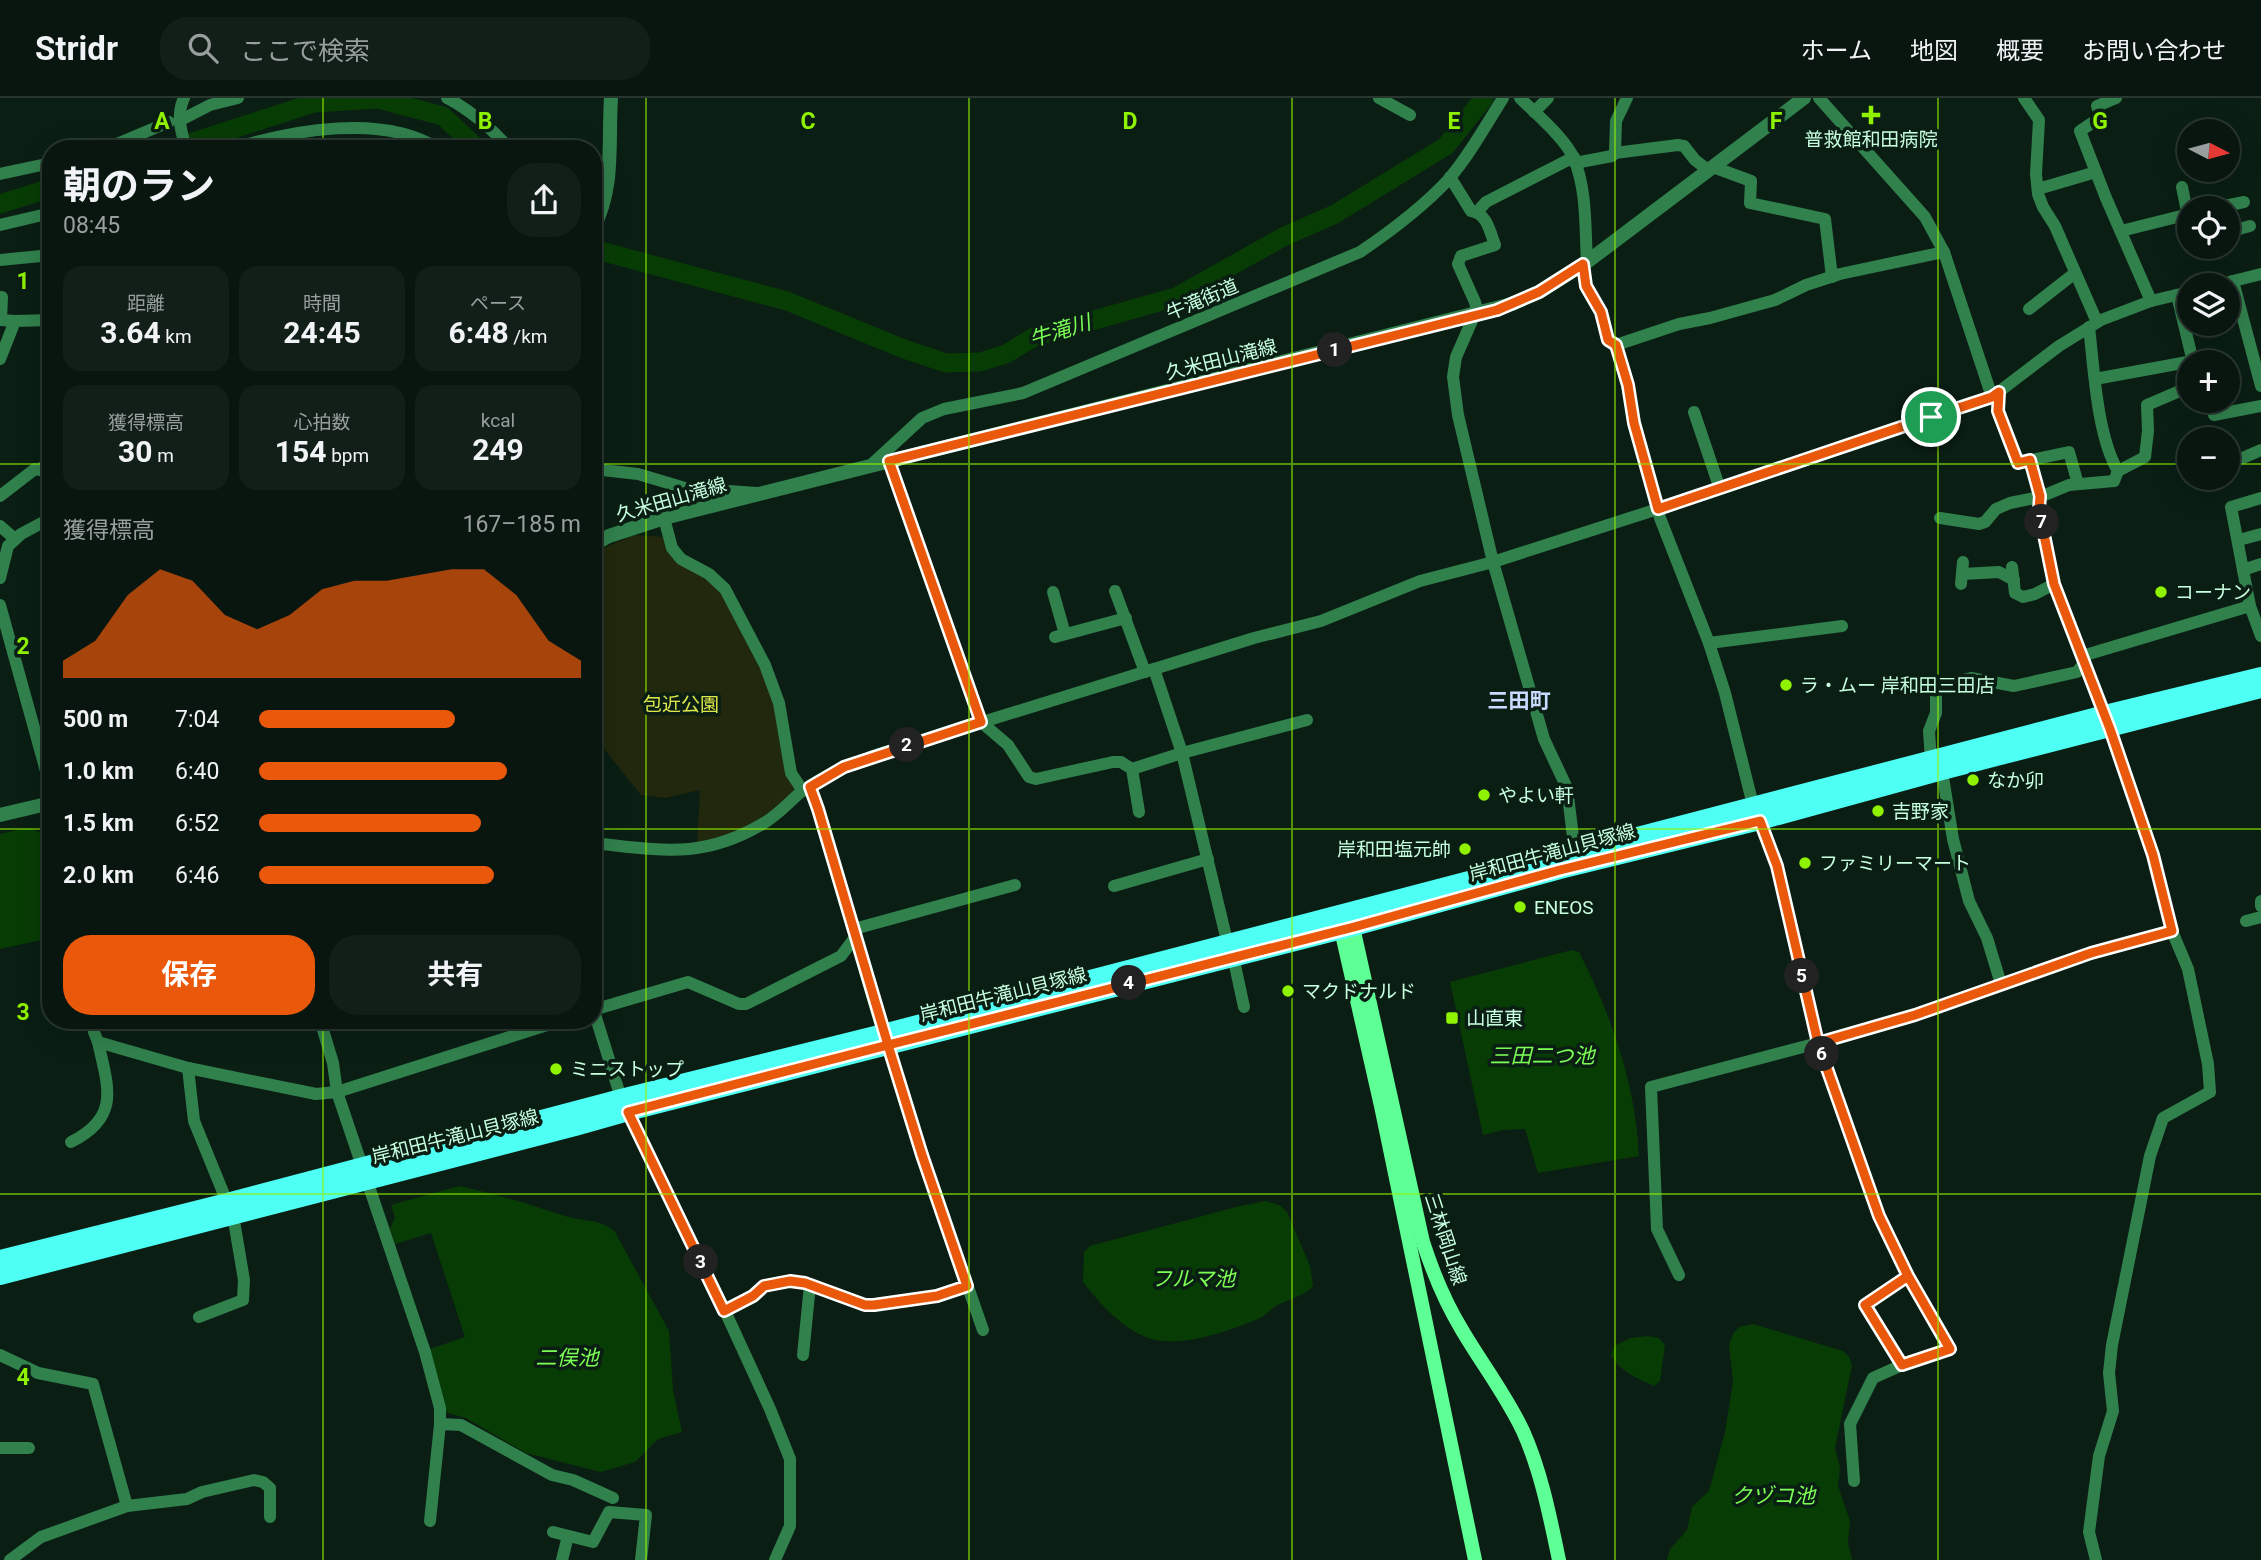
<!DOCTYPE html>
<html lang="ja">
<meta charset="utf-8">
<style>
body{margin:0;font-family:Roboto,"Noto Sans JP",sans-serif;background:#111f18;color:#f1f3f6;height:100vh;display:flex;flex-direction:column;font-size:26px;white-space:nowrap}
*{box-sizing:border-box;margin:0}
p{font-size:23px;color:#989f9e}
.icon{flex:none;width:38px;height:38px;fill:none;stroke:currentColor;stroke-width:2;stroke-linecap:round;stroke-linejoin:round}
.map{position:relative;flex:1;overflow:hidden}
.sheet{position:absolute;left:42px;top:42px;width:560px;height:889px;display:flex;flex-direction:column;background:#08160f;border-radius:28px;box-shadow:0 7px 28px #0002,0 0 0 2px #29352f}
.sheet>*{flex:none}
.needle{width:46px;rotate:96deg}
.controls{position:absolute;left:2177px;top:21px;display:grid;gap:14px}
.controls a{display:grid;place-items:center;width:63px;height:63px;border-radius:50%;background:#08160f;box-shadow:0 7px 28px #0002,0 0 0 2px #29352f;font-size:35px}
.pin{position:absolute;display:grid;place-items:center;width:60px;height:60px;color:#fff;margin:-30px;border:4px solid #fff;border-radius:50%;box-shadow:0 2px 7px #0007}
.km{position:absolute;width:35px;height:35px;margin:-18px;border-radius:50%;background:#222;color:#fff;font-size:19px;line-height:35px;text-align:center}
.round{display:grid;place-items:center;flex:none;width:74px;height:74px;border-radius:28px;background:#111f18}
.head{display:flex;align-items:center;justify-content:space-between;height:119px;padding:0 21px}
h1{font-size:38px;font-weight:700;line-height:52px}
.stats{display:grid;grid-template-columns:repeat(3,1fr);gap:10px;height:119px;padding:7px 21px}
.stats div{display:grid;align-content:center;border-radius:18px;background:#111f18;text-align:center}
.stats b{font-size:30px;font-weight:700}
.stats small{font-size:19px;font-weight:400}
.stats p{font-size:19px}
.chart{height:196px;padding:14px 21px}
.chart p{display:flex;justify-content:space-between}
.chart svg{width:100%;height:126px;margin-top:7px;fill:#ea580c;opacity:.7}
.primary-button{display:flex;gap:14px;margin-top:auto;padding:14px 21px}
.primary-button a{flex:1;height:80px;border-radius:28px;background:#ea580c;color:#fff;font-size:28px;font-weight:700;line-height:80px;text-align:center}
.primary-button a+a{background:#111f18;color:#f1f3f6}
ul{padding:0 21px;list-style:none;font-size:23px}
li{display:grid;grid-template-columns:112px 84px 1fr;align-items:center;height:52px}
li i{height:18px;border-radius:9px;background:#ea580c}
header{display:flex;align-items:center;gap:42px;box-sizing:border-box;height:98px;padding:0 35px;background:#08160f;border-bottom:2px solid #29352f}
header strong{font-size:33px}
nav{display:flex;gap:38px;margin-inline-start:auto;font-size:24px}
.search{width:490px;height:63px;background:#111f18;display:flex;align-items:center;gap:18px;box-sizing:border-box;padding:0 24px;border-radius:28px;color:#989f9e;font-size:26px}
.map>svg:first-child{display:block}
</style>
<header>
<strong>Stridr</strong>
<div class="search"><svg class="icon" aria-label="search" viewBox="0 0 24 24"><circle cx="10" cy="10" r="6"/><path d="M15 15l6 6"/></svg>ここで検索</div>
<nav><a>ホーム</a><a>地図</a><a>概要</a><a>お問い合わせ</a></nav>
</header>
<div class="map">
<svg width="2261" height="1462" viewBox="0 0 2261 1462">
<rect width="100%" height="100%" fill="#0a1e14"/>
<polygon fill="#21280d" points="635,437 663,439 719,491 731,510 772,595 782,645 783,665 795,691 784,703 749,730 697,749 700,692 665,700 641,697 593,637 593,454"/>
<g fill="#083c05">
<polygon points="27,730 46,736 51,753 51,843 41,842 0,851 0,736"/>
<path d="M1572,852L1579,854C1611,916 1636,987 1639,1058L1538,1075L1525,1031L1502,1032L1483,1037L1450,884Z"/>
<path d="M459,1088C495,1096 529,1106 565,1118C583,1124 600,1120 615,1134L669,1233L673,1292L682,1334L658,1341L635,1364L601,1374L526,1355L466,1320L445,1314L430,1251L465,1239L431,1135L395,1146L390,1130L395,1120L391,1107Z"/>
<path d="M1266,1103L1281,1108L1287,1114L1310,1168L1313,1188C1303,1199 1288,1201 1276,1208C1270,1212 1265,1218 1258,1221C1228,1233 1181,1251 1148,1240C1123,1231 1099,1205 1083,1184L1084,1154L1090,1148L1240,1108Z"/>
<polygon points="1753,1226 1843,1253 1849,1259 1852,1267 1835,1350 1840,1370 1838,1388 1850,1423 1848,1444 1852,1462 1667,1462 1670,1451 1687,1432 1692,1409 1709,1393 1725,1334 1733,1284 1729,1247 1733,1236 1739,1229"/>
<path d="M1647,1238L1659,1240L1665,1247L1660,1283L1654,1288C1637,1280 1621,1274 1611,1257L1614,1248L1631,1240Z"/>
</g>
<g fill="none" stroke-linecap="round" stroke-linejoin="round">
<g stroke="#083c05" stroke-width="19">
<polyline points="171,51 314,5 378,1 443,18 478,51"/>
<polyline points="0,106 51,90"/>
<polyline points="593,151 787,203 904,251 946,265 980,264 1006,256 1034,239 1176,199 1283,139 1335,116 1446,48 1484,0"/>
</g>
<g stroke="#31814d" stroke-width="12">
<path d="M184,0C176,17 181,33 186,51"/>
<path d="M447,0C472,13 491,30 510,51"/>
<polyline points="1379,0 1410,17"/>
<path d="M1520,0C1536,16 1566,41 1574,61C1587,92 1585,130 1587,164"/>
<polyline points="1819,0 1925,119 1944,154 1992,299"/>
<polyline points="2024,0 2039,22 2036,76 2038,96 2043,109 2055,128 2097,224"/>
<polyline points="2116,0 2097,8 2101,19 2080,33 2106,100 2151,203"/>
<polyline points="1534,14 1548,0"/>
<polyline points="179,23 210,7 238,0"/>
<polyline points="105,51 169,24"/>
<path d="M232,51C292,32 383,15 439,51"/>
<polyline points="1615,55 1678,47 1684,48 1695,62 1708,72"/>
<polyline points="1575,65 1612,58 1615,55 1616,23 1627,0"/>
<polyline points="1713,69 1751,83 1750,105 1825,121 1832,179"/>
<polyline points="0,76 51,65"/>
<path d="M1450,79L1471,113C1487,115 1490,134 1495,147L1461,158L1458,166L1475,204L1478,216"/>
<polyline points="2182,89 2189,123"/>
<polyline points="2038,91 2096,74"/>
<polyline points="2215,110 2244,104"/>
<polyline points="1478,113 1486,104 1574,59"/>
<polyline points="0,127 51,115"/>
<polyline points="2121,133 2189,116"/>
<polyline points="2228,134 2250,128"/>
<polyline points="0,162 51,157"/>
<polyline points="1583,166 1586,188 1601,214 1608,242 1616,247 1627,287 1634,325 1660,420 1709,545 1725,595 1753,707 1777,768 1818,945 1879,1118 1908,1178 1949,1251 1902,1267 1873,1280 1850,1326 1854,1383"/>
<polyline points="2233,183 2261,288"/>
<polyline points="2217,187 2261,176"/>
<polyline points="2177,197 2193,264"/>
<polyline points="0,199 2,199 1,222 15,223"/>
<polyline points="2029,211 2075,175"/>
<polyline points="1474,218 1456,259 1453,279 1458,317 1493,464 1544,641 1567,690 1575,755"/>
<path d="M2089,229C2094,271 2097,338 2118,373"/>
<polyline points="1616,247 1679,226 1710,220 1775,202 1806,187 1840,176 1944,154"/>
<polyline points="0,261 15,223 51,222"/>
<polyline points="2095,281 2193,263"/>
<polyline points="1999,294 1998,313 2018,365 2069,354 2078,386"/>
<polyline points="2211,303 2214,317 2261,308"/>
<polyline points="1694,314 1720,391"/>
<polyline points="2030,362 2040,399 2039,412 2054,486 2110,631 2153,757 2172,833 2188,871 2208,966 2210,994 2163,1020 2150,1058 2112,1247 2109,1275 2113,1313 2099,1358 2089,1434 2096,1462"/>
<polyline points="2238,362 2261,352"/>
<polyline points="889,363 981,624 1008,647 1029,679 1036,681 1113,664 1121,664 1132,671 1139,714"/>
<path d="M870,368L922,320L944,311L1023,295L1360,154C1391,133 1422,110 1448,82C1469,58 1486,27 1503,0"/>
<polyline points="593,371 638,376 685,390 757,395"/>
<polyline points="0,398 35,371 39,372 51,363"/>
<polyline points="664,420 672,450 681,461 709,476 725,491 765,567 779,605 791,675 803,693"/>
<polyline points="1940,420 1979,426 1985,424 1996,411 2010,405 2040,399 2069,387 2114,383 2118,373 2145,359 2148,333 2147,307 2189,289"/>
<polyline points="0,428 15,441"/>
<polyline points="2239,442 2261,436"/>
<polyline points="2261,466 2243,472 2250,508 2261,538"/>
<polyline points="2012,469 2015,495 2023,499 2035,496 2054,486"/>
<polyline points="2243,472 2231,409 2261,400"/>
<polyline points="1962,476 1999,474 2014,482"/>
<polyline points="0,480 8,448 21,436 51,420"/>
<polyline points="1961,486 1963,464"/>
<polyline points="1115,493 1145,574"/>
<polyline points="1053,494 1065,536"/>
<polyline points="0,507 51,691"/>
<polyline points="1055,539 1126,520"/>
<polyline points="1709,545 1842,528"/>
<polyline points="2082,558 2250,508"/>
<polyline points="1154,571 1182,655 1227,843"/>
<polyline points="1931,662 1929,633 1936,615 1936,589 1971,580 2014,588 2077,574 2085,564"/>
<polyline points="1132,671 1182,655 1307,622"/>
<polyline points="1942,673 1953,741 1969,803 1987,840 2001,886"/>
<polyline points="810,689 818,711 883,935 922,1057 983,1232"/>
<path d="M593,745C660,752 703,762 764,725C778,717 789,704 801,694C823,678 848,668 873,658L1254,540L1321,523L1420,483L1493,464L1720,391L1992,299L2059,248L2101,222L2151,203L2189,194"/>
<polyline points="1114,788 1208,761"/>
<polyline points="2261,803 2261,808"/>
<polyline points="2246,823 2261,819"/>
<polyline points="854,831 1015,787"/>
<polyline points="1233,858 1244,909"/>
<polyline points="593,910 621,1000 725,1213 770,1311 790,1361 790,1428 775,1462"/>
<polyline points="593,912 688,884 739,906 746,906 841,858 856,838"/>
<polyline points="93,922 94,934 98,944 188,970 316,996 337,994 563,922"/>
<polyline points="320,922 333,965 337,994 425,1254 440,1310 440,1326 430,1423"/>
<polyline points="188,970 194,1023 227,1104"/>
<path d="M71,1044C121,1019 108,989 98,944"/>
<polyline points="1679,1177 1657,1131 1651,989 1818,945 1915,917 2091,855 2172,833"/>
<polyline points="725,1213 753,1198 764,1188 790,1183 805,1185 865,1207 874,1207 937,1198 967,1188"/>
<polyline points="199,1219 243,1202 244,1182 233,1117"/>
<polyline points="0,1257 38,1275 93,1286 127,1408"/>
<polyline points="803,1257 810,1187"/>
<polyline points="1902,1267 1865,1207 1908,1178"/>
<polyline points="440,1326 461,1327 552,1377 573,1382 613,1400"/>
<polyline points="0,1350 29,1350"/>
<polyline points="553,1434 593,1444 609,1414 646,1417 641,1462"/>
<polyline points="10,1462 41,1439 127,1408 187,1401 202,1394 254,1382 263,1384 270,1390 270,1419"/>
<polyline points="562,1462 568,1438"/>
</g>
<g stroke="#31814d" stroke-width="14">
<path d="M593,130C615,91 608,43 611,0"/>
<polyline points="593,447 609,438 664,420 1512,206 1539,194 1587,164 1804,0"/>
<polyline points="0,717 51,705"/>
</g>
<g stroke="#5eff94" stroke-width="14">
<path d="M1351,820L1423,1144C1433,1175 1445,1204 1462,1232C1482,1266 1506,1297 1523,1333C1541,1373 1550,1419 1559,1462"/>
<polyline points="1339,823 1381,1008 1475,1462"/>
</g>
<g stroke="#4efff4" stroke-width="18">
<polyline points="0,1161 227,1104 621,1000 883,935 2105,616 2261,578"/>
<polyline points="0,1178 575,1029 628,1014 1354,829 1560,772 1760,723 1942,673 2261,591"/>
</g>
</g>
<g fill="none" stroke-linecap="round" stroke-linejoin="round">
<defs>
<polyline id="route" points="1931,319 1658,411 1634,325 1628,287 1616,247 1608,242 1601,214 1586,188 1583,166 1539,194 1497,212 889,363 981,624 844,669 810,689 818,711 888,947 628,1014 724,1213 753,1198 764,1188 790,1183 805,1185 865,1207 874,1207 937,1198 967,1188 922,1057 888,947 1354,829 1560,772 1760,723 1777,768 1818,945 1879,1118 1908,1178 1950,1251 1902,1267 1865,1207 1908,1178 1879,1118 1818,945 1915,917 2091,855 2172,833 2153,757 2110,631 2054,486 2039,412 2040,398 2030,362 2018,365 1998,313 1999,294 1992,299 1931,319"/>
</defs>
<use href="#route" stroke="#fff" stroke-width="14"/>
<use href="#route" stroke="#ea580c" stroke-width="9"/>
</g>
<path fill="none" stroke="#8ff200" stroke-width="2" stroke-opacity="0.55" d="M323,0V51M646,0V1462M969,0V1462M1292,0V1462M1615,0V1462M1938,0V1462M0,366H51M593,366H2189M2228,366H2261M0,731H51M593,731H2261M323,922V1462M0,1096H2261"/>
<g fill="#8ff200" stroke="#0a1e14" stroke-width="2.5">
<path d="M1867.5 6.5h7v7h7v7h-7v7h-7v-7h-7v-7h7z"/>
<circle cx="2161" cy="494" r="7"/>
<circle cx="1786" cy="587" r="7"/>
<circle cx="1973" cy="682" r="7"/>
<circle cx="1484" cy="697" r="7"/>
<circle cx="1878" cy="713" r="7"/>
<circle cx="1465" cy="751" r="7"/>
<circle cx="1805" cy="765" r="7"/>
<circle cx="1520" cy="809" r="7"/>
<circle cx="1288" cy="893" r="7"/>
<rect x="1445" y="913" width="14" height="14" rx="3.5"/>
<circle cx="556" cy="971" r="7"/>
</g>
<g text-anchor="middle" stroke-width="7" stroke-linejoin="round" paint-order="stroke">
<g font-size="19" fill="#c7ffdf" stroke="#0a1e14" text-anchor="start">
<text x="1871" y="48" text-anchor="middle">普救館和田病院</text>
<text x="2175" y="501">コーナン</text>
<text x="1800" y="594">ラ・ムー 岸和田三田店</text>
<text x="1987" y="689">なか卯</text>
<text x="1498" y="704">やよい軒</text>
<text x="1892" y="720">吉野家</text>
<text x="1451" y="758" text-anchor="end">岸和田塩元帥</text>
<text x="1819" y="772">ファミリーマート</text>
<text x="1534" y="816">ENEOS</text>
<text x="1302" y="900">マクドナルド</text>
<text x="1466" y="927">山直東</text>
<text x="570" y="978">ミニストップ</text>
</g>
<g font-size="19" fill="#c7ffdf" stroke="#0a1e14">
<text transform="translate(1202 201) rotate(-23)" y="7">牛滝街道</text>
<text transform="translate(1221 261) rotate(-14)" y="7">久米田山滝線</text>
<text transform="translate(671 401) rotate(-16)" y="7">久米田山滝線</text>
<text transform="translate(1552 754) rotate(-15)" y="7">岸和田牛滝山貝塚線</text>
<text transform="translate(1003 896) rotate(-14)" y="7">岸和田牛滝山貝塚線</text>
<text transform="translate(455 1038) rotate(-14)" y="7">岸和田牛滝山貝塚線</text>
<text transform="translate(1446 1141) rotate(72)" y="7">三林岡山線</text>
</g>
<g font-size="19" fill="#dee84a" stroke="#0a1e14">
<text x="681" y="613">包近公園</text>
</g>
<g font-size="21" font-style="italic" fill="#7cff55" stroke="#0a1e14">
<text transform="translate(1060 233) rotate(-17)" y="7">牛滝川</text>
<text x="1542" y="965">三田二つ池</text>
<text x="1193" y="1188">フルマ池</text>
<text x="567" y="1267">二俣池</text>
<text x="1773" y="1405">クヅコ池</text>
</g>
<g font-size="21" font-weight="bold" fill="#c9dbff" stroke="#0a1e14">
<text x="1519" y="610">三田町</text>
</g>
</g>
<g font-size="23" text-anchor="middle" font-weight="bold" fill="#8ff200" stroke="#0a1e14" stroke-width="7" stroke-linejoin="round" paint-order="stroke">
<text x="162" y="31">A</text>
<text x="485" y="31">B</text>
<text x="808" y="31">C</text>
<text x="1130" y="31">D</text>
<text x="1454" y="31">E</text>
<text x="1776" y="31">F</text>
<text x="2100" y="31">G</text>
<text x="23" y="191">1</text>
<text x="23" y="556">2</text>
<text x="23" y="922">3</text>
<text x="23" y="1287">4</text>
</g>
</svg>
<div class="controls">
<a><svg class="needle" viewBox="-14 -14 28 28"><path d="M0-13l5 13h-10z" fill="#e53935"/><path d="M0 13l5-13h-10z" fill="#989f9e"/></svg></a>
<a><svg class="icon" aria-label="locate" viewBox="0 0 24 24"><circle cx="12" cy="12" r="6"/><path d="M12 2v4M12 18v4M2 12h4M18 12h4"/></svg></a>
<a><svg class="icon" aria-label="layers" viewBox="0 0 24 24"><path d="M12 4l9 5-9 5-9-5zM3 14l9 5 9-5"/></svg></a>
<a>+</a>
<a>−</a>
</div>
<div class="pin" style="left:1931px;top:319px;background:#1e9e55"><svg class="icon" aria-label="arrive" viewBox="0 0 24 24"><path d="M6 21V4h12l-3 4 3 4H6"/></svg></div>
<b class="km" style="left:1335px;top:252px">1</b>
<b class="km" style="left:907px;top:647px">2</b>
<b class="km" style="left:701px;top:1164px">3</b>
<b class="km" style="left:1129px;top:885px">4</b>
<b class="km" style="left:1802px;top:878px">5</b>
<b class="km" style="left:1822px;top:956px">6</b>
<b class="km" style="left:2042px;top:424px">7</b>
<section class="sheet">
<div class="head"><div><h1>朝のラン</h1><p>08:45</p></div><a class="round"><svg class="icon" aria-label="share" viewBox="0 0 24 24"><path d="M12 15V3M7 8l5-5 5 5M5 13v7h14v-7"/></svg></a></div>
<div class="stats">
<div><p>距離</p><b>3.64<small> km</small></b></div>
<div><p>時間</p><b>24:45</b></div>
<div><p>ペース</p><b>6:48<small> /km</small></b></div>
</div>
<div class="stats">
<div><p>獲得標高</p><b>30<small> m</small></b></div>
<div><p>心拍数</p><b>154<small> bpm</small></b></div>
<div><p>kcal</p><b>249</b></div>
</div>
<div class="chart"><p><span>獲得標高</span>167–185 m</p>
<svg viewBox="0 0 160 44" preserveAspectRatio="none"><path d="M0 44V38L10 31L20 15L30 6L40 10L50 22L60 27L70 22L80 13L90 10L100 10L110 8L120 6L130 6L140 15L150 31L160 38V44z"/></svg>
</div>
<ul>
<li><b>500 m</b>7:04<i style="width:61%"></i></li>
<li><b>1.0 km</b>6:40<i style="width:77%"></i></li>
<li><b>1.5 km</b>6:52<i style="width:69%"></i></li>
<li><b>2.0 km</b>6:46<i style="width:73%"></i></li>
</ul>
<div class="primary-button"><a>保存</a><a>共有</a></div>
</section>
</div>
